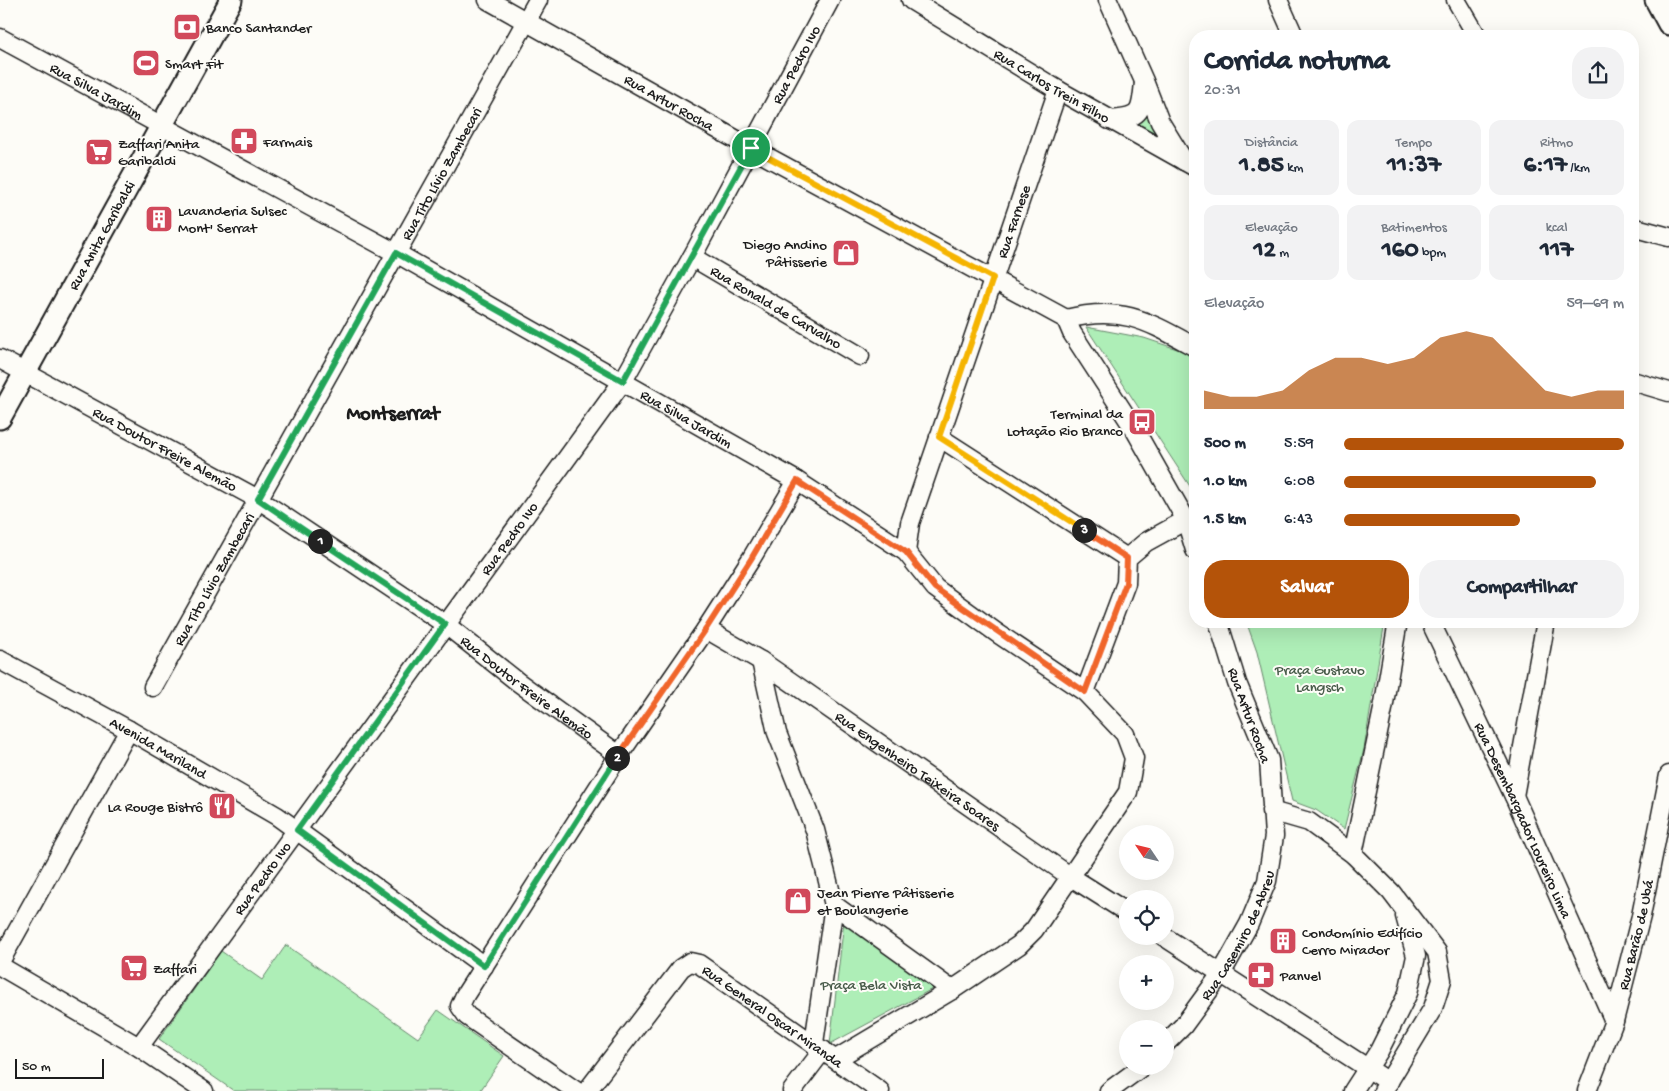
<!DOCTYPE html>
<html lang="pt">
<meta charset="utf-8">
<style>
body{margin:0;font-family:"Gochi Hand",sans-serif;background:#f2f2f3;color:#1f2937;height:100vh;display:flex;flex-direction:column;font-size:19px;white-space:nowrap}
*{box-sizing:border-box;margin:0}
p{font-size:16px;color:#747a83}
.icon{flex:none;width:28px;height:28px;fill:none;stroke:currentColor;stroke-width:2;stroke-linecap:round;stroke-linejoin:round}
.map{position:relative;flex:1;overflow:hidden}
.sheet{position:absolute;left:1189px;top:30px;width:450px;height:598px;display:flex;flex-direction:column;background:#fff;border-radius:20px;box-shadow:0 5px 20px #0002}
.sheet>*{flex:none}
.needle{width:32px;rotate:305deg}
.controls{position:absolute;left:1119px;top:825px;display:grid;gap:10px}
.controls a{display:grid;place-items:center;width:55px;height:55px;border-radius:50%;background:#fff;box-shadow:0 5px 20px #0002;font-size:25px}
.scale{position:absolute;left:15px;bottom:12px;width:89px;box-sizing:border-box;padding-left:5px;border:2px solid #1c1c1c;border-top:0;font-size:14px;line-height:18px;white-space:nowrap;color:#1c1c1c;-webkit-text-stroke:4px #fdfcf7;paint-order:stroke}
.pin{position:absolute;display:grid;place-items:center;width:42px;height:42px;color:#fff;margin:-21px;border:2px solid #fff;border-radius:50%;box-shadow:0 1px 5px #0007}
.km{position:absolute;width:25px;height:25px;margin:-12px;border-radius:50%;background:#222;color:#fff;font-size:14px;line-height:25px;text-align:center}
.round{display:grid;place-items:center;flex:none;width:52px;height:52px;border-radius:20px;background:#f2f2f3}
.head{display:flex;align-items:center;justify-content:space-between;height:85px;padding:0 15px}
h1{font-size:28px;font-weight:700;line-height:38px}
.stats{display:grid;grid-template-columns:repeat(3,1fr);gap:8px;height:85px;padding:5px 15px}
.stats div{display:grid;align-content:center;border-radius:12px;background:#f2f2f3;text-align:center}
.stats b{font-size:25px;font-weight:700}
.stats small{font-size:14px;font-weight:400}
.stats p{font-size:14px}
.chart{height:140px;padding:10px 15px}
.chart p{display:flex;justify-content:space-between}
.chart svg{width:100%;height:90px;margin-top:5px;fill:#b45309;opacity:.7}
.cta{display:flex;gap:10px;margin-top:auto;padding:10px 15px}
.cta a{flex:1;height:58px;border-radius:20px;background:#b45309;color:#fff;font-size:20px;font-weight:700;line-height:58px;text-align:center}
.cta a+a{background:#f2f2f3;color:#1f2937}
ul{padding:0 15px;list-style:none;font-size:16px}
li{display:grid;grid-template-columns:80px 60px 1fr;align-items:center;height:38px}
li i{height:12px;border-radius:6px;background:#b45309}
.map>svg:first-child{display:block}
</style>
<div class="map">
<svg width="1669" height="1091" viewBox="0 0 1669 1091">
<rect width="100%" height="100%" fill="#fdfcf7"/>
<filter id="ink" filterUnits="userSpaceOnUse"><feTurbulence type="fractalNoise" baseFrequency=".02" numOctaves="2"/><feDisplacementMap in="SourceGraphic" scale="10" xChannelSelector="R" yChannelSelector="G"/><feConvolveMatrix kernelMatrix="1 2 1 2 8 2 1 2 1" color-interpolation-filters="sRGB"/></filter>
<g filter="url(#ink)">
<g fill="#aeeeb7" stroke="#65856a">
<polygon points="1147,112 1172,150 1131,124"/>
<polygon points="1086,327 1144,338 1195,355 1195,494"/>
<polygon points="1246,621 1385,621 1364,749 1344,829 1316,810 1292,801 1257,652"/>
<polygon points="844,921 934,988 830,1044"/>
<polygon points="286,945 418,1038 438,1010 504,1056 480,1091 234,1091 159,1039 221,951 262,980"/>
</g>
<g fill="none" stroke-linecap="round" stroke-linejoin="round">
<defs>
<g id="minor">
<path id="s1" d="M488,0L751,148L1066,319L1072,333L1135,430L1186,520L1195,550"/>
<path id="s2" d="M911,0L1058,90L1195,167"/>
<polyline points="1108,0 1144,81 1160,122 1184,161"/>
<polyline points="1278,0 1294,36"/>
<polyline points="1456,0 1477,36"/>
<path id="s3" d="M0,38L396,253L797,481L906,552L935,588L997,633L1085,692L1125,734L1134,758L1128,792L1034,930L1019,945L952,990L836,1059"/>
<path d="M1109,120C1142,118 1141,113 1144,82"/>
<polyline points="1632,227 1669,237"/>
<path id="s4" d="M692,257L860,356"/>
<path d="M1066,319C1122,305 1147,321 1195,347"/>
<path id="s5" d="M0,359L258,499L445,624L518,682L619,755"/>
<polyline points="1632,381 1669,392"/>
<polyline points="939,437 1127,558"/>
<path id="s6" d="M906,552L910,523L1058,90"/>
<path id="s7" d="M1430,621L1514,796L1614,1021"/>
<path id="s8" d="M706,629L761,661L1071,877L1128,913"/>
<path id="s9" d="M0,660L129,730L277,816L484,966"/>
<polyline points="761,661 777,733 815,830 834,905 814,1043"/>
<path id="s10" d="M153,687L538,0"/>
<polyline points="1085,692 1126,583 1127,558 1146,542 1186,520"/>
<polyline points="1514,796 1546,621"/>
<polyline points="1271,811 1309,822 1353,854 1391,892 1437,952 1442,980 1433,1008 1383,1091"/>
<polyline points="1353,854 1383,709 1398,621"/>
<polyline points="834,905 952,990"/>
<polyline points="1163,936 1389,1082"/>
<polyline points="0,962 129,730"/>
<polyline points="0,966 139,1047 204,1091"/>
<path id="s11" d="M1165,1044L1183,1026L1221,974L1249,924L1267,881L1274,836L1269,760L1237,683L1218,621"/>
<path id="s12" d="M139,1047L623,381L692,257L830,0"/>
<polyline points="576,1091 467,1016 460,1006 465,995 619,755 706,629 751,559 797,481"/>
<path id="s13" d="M587,1091L681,968L690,962L699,964L880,1091"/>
<polyline points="792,1091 823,1050"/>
<polyline points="1109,1091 1143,1066"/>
<polyline points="1353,1091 1379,1051 1408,993 1416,956 1405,916"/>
<path id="s14" d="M1587,1091L1614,1021L1641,916L1669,775"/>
</g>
<g id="major">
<polyline points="1656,0 1669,24"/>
<path id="s15" d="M0,418L231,0"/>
</g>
</defs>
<use href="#minor" stroke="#1c1c1c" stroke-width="21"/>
<use href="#major" stroke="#1c1c1c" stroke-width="25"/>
<use href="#minor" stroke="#fdfcf7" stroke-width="18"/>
<use href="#major" stroke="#fdfcf7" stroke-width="21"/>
</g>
</g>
<g fill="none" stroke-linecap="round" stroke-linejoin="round" filter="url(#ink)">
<defs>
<polyline id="split-1" points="320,541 258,499 396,253 623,381 751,148"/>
<polyline id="split-2" points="320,541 445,624 297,830 484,966 617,758"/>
<polyline id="split-3" points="617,758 706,629 751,559 797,481 906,552 935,588 1085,692 1126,583 1127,558 1084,530"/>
<polyline id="split-4" points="751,148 993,278 939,437 1084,530"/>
</defs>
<use href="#split-1" stroke="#fff" stroke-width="10"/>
<use href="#split-2" stroke="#fff" stroke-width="10"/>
<use href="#split-3" stroke="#fff" stroke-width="10"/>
<use href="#split-4" stroke="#fff" stroke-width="10"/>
<use href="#split-1" stroke="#22a559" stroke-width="6"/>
<use href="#split-2" stroke="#22a559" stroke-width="6"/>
<use href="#split-3" stroke="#f0652b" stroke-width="6"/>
<use href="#split-4" stroke="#f5b400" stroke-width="6"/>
</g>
<defs>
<symbol id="bank-square" viewBox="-11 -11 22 22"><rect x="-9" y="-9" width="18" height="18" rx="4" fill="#d1495b" stroke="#fdfcf7"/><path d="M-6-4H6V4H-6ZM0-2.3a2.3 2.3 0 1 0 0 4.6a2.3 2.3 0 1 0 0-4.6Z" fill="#fff"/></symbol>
<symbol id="stadium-square" viewBox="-11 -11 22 22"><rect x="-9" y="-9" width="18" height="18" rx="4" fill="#d1495b" stroke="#fdfcf7"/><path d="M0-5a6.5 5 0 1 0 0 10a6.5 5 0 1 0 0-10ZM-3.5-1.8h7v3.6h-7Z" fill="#fff"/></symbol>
<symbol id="pharmacy-square" viewBox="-11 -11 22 22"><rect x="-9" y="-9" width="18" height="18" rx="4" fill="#d1495b" stroke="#fdfcf7"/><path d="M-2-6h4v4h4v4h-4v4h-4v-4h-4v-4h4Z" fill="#fff"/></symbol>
<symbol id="supermarket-square" viewBox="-11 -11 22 22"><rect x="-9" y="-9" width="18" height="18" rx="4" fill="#d1495b" stroke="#fdfcf7"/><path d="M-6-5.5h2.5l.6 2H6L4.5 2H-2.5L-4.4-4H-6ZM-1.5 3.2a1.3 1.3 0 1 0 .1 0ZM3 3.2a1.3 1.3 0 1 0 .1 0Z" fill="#fff"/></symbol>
<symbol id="building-square" viewBox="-11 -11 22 22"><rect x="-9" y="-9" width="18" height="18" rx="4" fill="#d1495b" stroke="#fdfcf7"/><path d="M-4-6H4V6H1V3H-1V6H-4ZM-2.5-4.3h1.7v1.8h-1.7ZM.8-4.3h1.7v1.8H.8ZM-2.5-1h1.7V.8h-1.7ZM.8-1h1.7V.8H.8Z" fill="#fff"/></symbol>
<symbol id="shop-square" viewBox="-11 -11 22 22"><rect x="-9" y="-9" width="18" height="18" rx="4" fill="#d1495b" stroke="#fdfcf7"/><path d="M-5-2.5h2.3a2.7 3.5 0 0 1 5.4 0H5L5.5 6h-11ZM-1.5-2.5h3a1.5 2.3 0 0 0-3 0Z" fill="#fff"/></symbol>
<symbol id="bus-square" viewBox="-11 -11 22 22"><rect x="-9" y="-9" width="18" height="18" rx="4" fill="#d1495b" stroke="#fdfcf7"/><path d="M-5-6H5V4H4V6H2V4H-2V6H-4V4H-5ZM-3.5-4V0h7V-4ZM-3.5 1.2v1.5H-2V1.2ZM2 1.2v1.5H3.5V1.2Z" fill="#fff"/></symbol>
<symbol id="restaurant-square" viewBox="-11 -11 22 22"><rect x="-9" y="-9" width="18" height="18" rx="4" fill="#d1495b" stroke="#fdfcf7"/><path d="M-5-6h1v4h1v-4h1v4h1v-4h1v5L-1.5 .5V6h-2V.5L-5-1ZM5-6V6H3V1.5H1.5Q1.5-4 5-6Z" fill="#fff"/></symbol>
</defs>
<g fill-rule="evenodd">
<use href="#bank-square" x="171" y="11" width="32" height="32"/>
<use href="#stadium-square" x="130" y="47" width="32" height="32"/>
<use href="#pharmacy-square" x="228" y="125" width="32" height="32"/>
<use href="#supermarket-square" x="83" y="136" width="32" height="32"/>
<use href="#building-square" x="143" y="203" width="32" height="32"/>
<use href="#shop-square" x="830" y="237" width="32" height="32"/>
<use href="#bus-square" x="1126" y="406" width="32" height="32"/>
<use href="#restaurant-square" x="206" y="790" width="32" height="32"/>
<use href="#shop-square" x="782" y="885" width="32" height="32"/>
<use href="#building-square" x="1267" y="925" width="32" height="32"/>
<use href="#supermarket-square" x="118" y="952" width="32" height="32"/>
<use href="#pharmacy-square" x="1245" y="959" width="32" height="32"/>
</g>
<g text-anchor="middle" stroke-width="4" stroke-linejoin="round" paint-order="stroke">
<g font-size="15" fill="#1c1c1c" stroke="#fdfcf7" text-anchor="start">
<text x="206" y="32">Banco Santander</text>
<text x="165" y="68">Smart Fit</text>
<text x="263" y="146">Farmais</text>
<text x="118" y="148">Zaffari Anita<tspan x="118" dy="17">Garibaldi</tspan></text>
<text x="178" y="215">Lavanderia Sulsec<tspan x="178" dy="17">Mont' Serrat</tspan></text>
<text x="827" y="249" text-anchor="end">Diego Andino<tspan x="827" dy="17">Pâtisserie</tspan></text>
<text x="1123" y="418" text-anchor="end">Terminal da<tspan x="1123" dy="17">Lotação Rio Branco</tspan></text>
<text x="203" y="811" text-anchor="end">La Rouge Bistrô</text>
<text x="817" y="897">Jean Pierre Pâtisserie<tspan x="817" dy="17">et Boulangerie</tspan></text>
<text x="1302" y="937">Condomínio Edifício<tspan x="1302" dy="17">Cerro Mirador</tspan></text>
<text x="153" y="973">Zaffari</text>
<text x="1280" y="980">Panvel</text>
</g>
<g font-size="15" fill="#1c1c1c" stroke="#fdfcf7">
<text dy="5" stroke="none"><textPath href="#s12" startOffset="1184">Rua Pedro Ivo</textPath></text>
<text dy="5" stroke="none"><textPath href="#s2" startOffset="165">Rua Carlos Trein Filho</textPath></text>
<text dy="5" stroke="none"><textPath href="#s3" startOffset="110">Rua Silva Jardim</textPath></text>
<text dy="5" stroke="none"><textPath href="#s1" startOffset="208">Rua Artur Rocha</textPath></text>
<text dy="5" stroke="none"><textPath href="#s10" startOffset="589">Rua Tito Lívio Zambecari</textPath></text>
<text dy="5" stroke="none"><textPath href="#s6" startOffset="348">Rua Farnese</textPath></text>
<text dy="5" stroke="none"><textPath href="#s15" startOffset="209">Rua Anita Garibaldi</textPath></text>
<text dy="5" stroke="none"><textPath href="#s4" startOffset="98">Rua Ronald de Carvalho</textPath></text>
<text dy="5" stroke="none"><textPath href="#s3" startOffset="785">Rua Silva Jardim</textPath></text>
<text dy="5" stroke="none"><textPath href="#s5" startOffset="188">Rua Doutor Freire Alemão</textPath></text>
<text dy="5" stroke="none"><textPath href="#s12" startOffset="629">Rua Pedro Ivo</textPath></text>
<text dy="5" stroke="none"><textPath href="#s10" startOffset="124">Rua Tito Lívio Zambecari</textPath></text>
<text dy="5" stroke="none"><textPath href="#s5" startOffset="622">Rua Doutor Freire Alemão</textPath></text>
<text transform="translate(1250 715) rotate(70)" y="5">Rua Artur Rocha</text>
<text dy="5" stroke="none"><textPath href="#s9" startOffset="181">Avenida Mariland</textPath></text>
<text dy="5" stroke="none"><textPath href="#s8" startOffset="255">Rua Engenheiro Teixeira Soares</textPath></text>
<text dy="5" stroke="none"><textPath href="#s7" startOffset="220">Rua Desembargador Loureiro Lima</textPath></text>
<text dy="5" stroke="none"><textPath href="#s12" startOffset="209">Rua Pedro Ivo</textPath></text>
<text dy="5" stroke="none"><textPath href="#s11" startOffset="132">Rua Casemiro de Abreu</textPath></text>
<text dy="5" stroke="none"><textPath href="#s14" startOffset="164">Rua Barão de Ubá</textPath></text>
<text dy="5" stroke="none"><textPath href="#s13" startOffset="265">Rua General Oscar Miranda</textPath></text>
</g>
<g font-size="15" fill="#485b4a" stroke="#fdfcf7">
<text x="1320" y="674">Praça Gustavo<tspan x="1320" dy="17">Langsch</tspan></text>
<text x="871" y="989">Praça Bela Vista</text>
</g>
<g font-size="20" font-weight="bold" fill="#1c1c1c" stroke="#fdfcf7">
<text x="393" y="419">Montserrat</text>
</g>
</g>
</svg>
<div class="controls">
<a><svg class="needle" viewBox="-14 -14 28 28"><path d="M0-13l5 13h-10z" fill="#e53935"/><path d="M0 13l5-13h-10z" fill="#747a83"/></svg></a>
<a><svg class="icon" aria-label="locate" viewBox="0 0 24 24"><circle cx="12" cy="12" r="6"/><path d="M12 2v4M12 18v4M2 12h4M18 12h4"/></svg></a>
<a>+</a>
<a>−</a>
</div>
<div class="scale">50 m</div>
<div class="pin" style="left:751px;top:148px;background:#1e9e55"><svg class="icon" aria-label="arrive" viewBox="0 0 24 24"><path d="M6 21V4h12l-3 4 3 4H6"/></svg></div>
<b class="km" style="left:320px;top:541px">1</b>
<b class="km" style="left:617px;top:758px">2</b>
<b class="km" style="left:1084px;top:530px">3</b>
<section class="sheet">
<div class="head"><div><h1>Corrida noturna</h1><p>20:31</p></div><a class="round"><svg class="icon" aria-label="share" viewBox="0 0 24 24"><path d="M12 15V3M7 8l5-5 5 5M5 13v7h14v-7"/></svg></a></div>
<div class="stats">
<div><p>Distância</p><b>1.85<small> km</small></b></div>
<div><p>Tempo</p><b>11:37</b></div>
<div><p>Ritmo</p><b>6:17<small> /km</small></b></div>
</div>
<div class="stats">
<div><p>Elevação</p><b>12<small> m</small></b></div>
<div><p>Batimentos</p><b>160<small> bpm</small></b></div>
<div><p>kcal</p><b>117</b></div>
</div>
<div class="chart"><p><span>Elevação</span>59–69 m</p>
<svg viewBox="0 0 160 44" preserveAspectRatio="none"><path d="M0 44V35L10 38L20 38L30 35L40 25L50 19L60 19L70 22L80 19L90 9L100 6L110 9L120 22L130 35L140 38L150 35L160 35V44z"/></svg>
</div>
<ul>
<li><b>500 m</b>5:59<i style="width:100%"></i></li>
<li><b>1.0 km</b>6:08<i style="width:90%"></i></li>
<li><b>1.5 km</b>6:43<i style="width:63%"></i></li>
</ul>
<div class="cta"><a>Salvar</a><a>Compartilhar</a></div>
</section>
</div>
